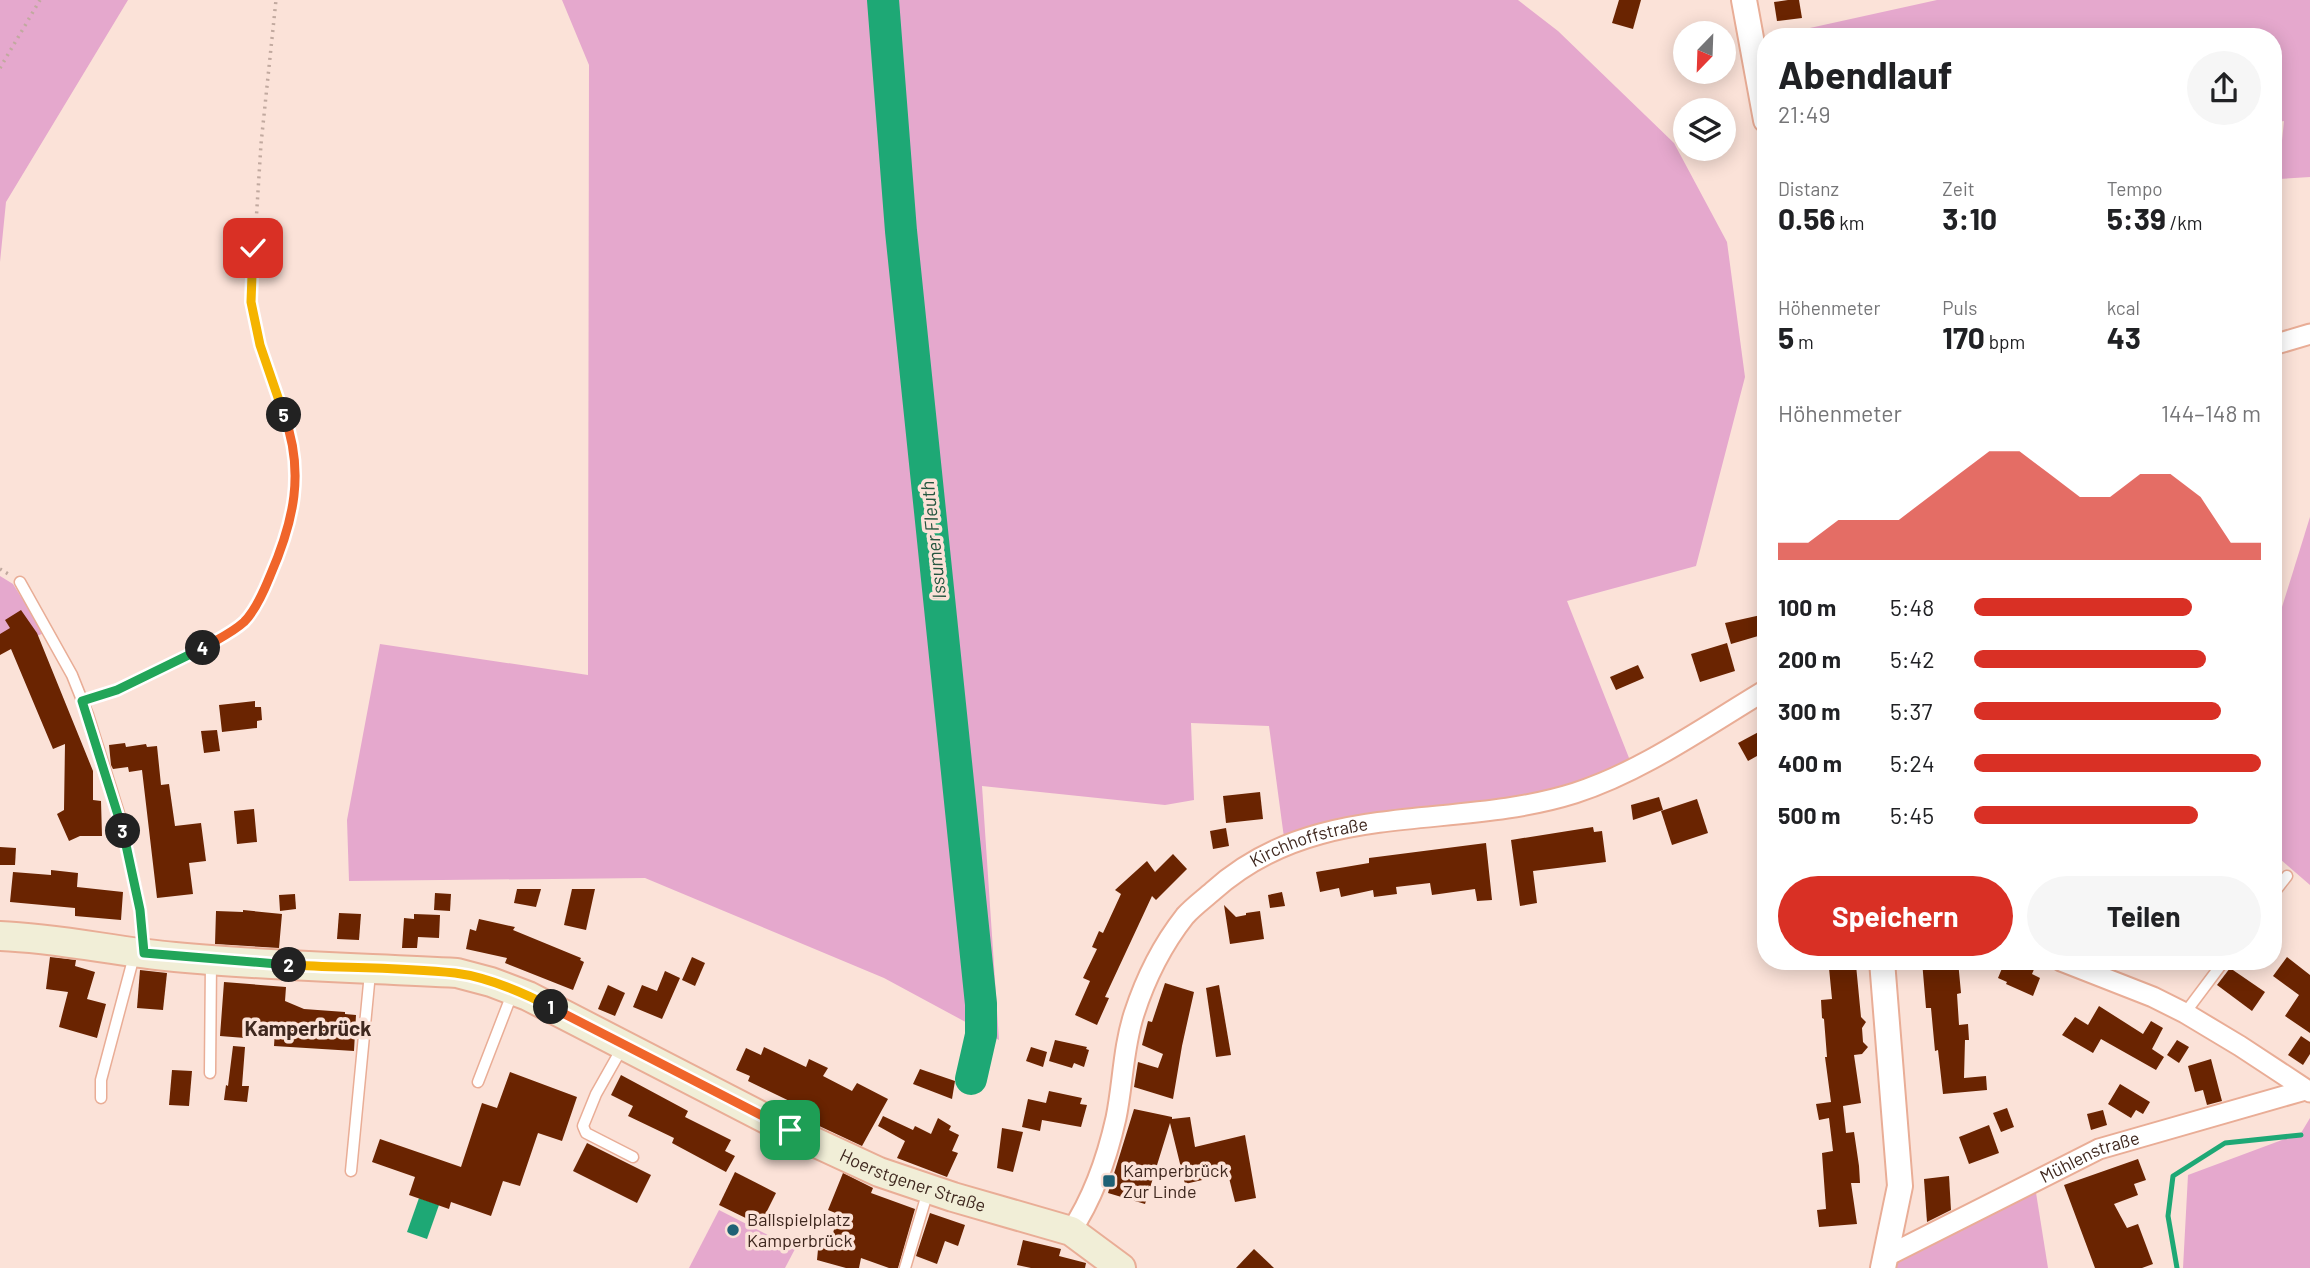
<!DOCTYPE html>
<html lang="de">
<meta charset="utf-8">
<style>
body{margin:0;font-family:Barlow,sans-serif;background:#f6f6f6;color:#202124;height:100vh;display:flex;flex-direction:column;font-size:26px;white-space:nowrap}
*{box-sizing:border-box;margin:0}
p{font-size:23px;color:#757577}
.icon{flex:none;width:38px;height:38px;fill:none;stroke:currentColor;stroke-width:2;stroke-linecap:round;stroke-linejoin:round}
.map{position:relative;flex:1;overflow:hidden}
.side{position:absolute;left:1757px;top:28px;width:525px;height:942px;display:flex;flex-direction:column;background:#fff;border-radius:28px;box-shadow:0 4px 18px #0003}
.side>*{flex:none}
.needle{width:46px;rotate:203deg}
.tools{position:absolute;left:1673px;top:21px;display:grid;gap:14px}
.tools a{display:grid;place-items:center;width:63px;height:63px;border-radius:50%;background:#fff;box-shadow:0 4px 18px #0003;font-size:35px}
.pin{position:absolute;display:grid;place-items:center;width:60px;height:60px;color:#fff;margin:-30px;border-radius:14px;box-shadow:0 4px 10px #0006}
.km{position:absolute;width:35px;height:35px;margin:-18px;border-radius:50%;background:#222;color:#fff;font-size:19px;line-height:35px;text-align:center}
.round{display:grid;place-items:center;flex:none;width:74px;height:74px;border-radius:37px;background:#f6f6f6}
.summary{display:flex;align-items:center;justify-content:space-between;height:119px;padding:0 21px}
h1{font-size:38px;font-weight:700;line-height:52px}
.metrics{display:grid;grid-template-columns:repeat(3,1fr);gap:10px;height:119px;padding:7px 21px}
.metrics div{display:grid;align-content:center}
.metrics b{font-size:30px;font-weight:700}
.metrics small{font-size:19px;font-weight:400}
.metrics p{font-size:19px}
.chart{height:196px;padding:14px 21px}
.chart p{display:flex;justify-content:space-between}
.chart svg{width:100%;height:126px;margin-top:7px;fill:#d93025;opacity:.7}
.primary-button{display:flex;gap:14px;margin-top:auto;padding:14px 21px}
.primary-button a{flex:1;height:80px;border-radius:42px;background:#d93025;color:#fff;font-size:28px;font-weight:700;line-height:80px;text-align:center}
.primary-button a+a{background:#f6f6f6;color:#202124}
ul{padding:0 21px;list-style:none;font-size:23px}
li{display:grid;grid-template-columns:112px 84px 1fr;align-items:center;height:52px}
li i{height:18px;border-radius:9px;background:#d93025}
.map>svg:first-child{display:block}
</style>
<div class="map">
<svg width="2310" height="1268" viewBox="0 0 2310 1268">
<rect width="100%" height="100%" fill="#fbe2d8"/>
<g fill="#e5a8cd">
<polygon points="0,0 128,0 6,202 0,262"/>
<polygon points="562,0 1518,0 1558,31 1674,143 1727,242 1745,377 1696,566 1567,601 1633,768 1575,793 1285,845 1269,726 1191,723 1194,800 1165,805 982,786 999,1040 884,978 645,878 349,881 347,820 380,644 588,675 589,65"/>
<polygon points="1937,0 2310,0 2310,177 2278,179 2284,121 2273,123 2273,37 1769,37"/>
<polygon points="2310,517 2310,885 2273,853 2273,636"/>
<polygon points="0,576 13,584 44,633 0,652"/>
<polygon points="2310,1118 2310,1268 2183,1268 2188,1175 2301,1133"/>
<polygon points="2033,1174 2048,1268 1883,1268"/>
<polygon points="719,1210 795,1249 785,1268 689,1268"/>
</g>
<polygon fill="#1ea875" points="419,1198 439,1205 427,1239 407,1232"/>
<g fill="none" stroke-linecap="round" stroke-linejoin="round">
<polyline stroke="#1ea875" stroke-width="5" points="2177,1268 2168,1216 2173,1176 2225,1143 2301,1135"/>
<polyline stroke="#1ea875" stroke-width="32" points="883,0 901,231 981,1004 981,1035 971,1079"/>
</g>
<g fill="#6a2401">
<polygon points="1619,0 1641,0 1633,29 1612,23"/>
<polygon points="1788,0 1799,0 1802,18 1777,21 1774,2"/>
<polygon points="21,610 37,633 93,771 93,800 101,801 102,836 80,836 69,841 57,814 64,810 65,744 53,749 11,649 0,655 0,634 10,628 5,620"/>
<polygon points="1761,615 1765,634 1731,644 1725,623"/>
<polygon points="1727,643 1735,671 1700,682 1691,654"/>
<polygon points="1638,665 1644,678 1616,690 1610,677"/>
<polygon points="255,701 255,707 261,707 262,720 257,721 257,728 222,732 219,705"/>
<polygon points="1766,728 1766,751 1748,761 1738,743"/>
<polygon points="217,730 220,751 204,753 201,731"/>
<polygon points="125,743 126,747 146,744 147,747 157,746 161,785 169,784 175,826 201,823 206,861 189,863 193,894 157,898 142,770 129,772 128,767 113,769 111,765 109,745"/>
<polygon points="1260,792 1263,819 1226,823 1223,796"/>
<polygon points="1659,797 1663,810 1633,820 1631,805"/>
<polygon points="1697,799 1708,833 1672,845 1661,811"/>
<polygon points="254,809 257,842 237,844 234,811"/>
<polygon points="1593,827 1594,832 1602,831 1606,862 1533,871 1537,903 1520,906 1511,840"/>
<polygon points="1226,828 1229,846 1213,849 1210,831"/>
<polygon points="1486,843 1492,900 1477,901 1475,889 1432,895 1430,883 1396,887 1397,894 1374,897 1373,890 1341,897 1339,888 1320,892 1316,872 1369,863 1369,858"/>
<polygon points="0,847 16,848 15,865 0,865"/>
<polygon points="1173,854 1187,869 1156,900 1152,896 1105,997 1109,998 1097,1025 1075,1015 1090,981 1083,978 1097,949 1092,947 1099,931 1103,933 1121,894 1115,890 1147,861 1155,872"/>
<polygon points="51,870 78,873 77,887 123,892 121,920 75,916 75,908 10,902 13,872 51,875"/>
<polygon points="517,889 541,889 536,907 514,903"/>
<polygon points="572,889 595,889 586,930 564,925"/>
<polygon points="1282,892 1285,906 1270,908 1268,895"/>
<polygon points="435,893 451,894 450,911 434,910"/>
<polygon points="295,894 296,909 280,911 279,895"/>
<polygon points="1224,905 1236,917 1246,915 1246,913 1260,911 1264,939 1230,944"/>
<polygon points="243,910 282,914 279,948 215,944 216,911 243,912"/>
<polygon points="339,913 361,914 359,940 337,939"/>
<polygon points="414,914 440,915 439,938 418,937 417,948 402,948 404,918 414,919"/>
<polygon points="479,919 515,927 513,930 581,958 580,960 584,962 573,990 505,963 507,958 466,949 470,929 476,931"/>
<polygon points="50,957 76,960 75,966 95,972 87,999 106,1004 97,1038 59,1027 68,992 46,989"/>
<polygon points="692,957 705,963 695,986 682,980"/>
<polygon points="2287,957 2310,975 2310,1033 2285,1016 2303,989 2299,995 2273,976"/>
<polygon points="1922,961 1958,961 1961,993 1957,994 1959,1025 1968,1024 1969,1040 1965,1040 1964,1078 1986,1076 1987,1090 1943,1094 1938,1050 1935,1051 1931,1008 1926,1008"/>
<polygon points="2005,961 2020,961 2035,967 2032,974 2040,978 2033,996 2006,984 2007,982 1998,978"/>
<polygon points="1856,965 1861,1017 1866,1022 1862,1028 1863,1042 1868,1047 1862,1054 1854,1055 1861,1103 1843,1106 1846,1133 1854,1132 1859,1166 1860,1183 1851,1183 1857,1224 1819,1227 1817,1210 1826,1209 1822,1153 1833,1151 1829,1118 1819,1120 1816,1104 1831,1102 1825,1057 1827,1057 1824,1019 1822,1018 1821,1000 1832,999 1829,968"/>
<polygon points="2230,968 2265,992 2252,1011 2217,985"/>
<polygon points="140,970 167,973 163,1010 137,1008"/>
<polygon points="665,971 680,978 662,1019 633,1007 642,985 657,991"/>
<polygon points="224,982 286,987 285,1001 304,1009 345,1012 345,1014 356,1015 354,1051 274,1046 275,1031 246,1029 245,1038 220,1036"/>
<polygon points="1165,983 1194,992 1182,1046 1173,1099 1134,1087 1138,1062 1158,1068 1163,1054 1142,1045 1148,1021 1152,1022"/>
<polygon points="608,985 625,993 615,1016 598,1009"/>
<polygon points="1219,985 1231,1055 1216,1057 1206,988"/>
<polygon points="2099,1006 2143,1034 2151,1021 2163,1028 2152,1049 2164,1057 2156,1070 2101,1039 2093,1053 2062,1035 2075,1017 2088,1025"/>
<polygon points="2301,1036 2310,1042 2310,1054 2303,1065 2288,1055"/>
<polygon points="1055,1040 1087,1047 1086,1049 1089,1050 1084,1067 1074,1063 1072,1068 1049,1061"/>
<polygon points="2177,1040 2189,1047 2179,1063 2167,1055"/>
<polygon points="233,1046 245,1047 242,1086 249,1086 247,1102 224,1100 226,1085 228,1086"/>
<polygon points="764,1047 806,1067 809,1059 828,1068 823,1076 852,1091 857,1083 888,1099 862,1146 800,1117 804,1108 748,1081 750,1076 736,1070 746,1048 761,1055"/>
<polygon points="1031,1047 1047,1052 1043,1067 1026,1061"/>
<polygon points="2211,1059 2222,1101 2207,1105 2203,1090 2195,1092 2188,1066"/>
<polygon points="920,1069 955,1081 952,1099 913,1084"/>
<polygon points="172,1070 192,1071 189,1106 169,1105"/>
<polygon points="510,1072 577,1097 562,1141 538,1133 520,1186 503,1181 491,1216 451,1202 449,1209 409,1195 415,1177 372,1162 380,1139 461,1167 482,1103 497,1108"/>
<polygon points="621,1075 688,1111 685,1117 731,1140 725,1151 735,1156 726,1172 672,1143 674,1138 628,1116 633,1106 611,1095"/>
<polygon points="2120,1084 2150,1102 2143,1114 2136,1110 2131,1118 2108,1104"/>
<polygon points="1049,1091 1082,1098 1080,1104 1087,1105 1081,1127 1042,1120 1040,1131 1022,1127 1028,1099 1046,1103"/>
<polygon points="2007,1108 2014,1127 2001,1132 1993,1113"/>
<polygon points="1134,1109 1172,1117 1172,1119 1190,1117 1195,1147 1245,1135 1256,1198 1235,1202 1228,1174 1185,1184 1170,1123 1145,1204 1108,1193"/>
<polygon points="2103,1110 2107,1125 2091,1130 2087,1114"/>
<polygon points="883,1116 913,1130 915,1126 931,1134 938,1118 951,1126 949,1130 959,1135 952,1151 958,1153 947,1177 897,1158 905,1141 878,1126"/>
<polygon points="1989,1125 1999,1153 1969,1164 1959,1137"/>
<polygon points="1002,1128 1023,1132 1013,1172 997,1168"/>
<polygon points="587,1143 651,1175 637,1203 573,1171"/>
<polygon points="2138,1159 2146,1180 2134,1184 2138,1195 2114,1204 2127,1228 2138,1224 2153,1264 2142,1268 2095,1268 2064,1185"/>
<polygon points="735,1172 776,1193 760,1225 719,1205"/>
<polygon points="843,1173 873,1188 871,1193 915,1209 898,1268 889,1268 861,1258 859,1268 846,1268 817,1260 819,1239 831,1241 838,1214 828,1210"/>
<polygon points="1949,1176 1951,1210 1927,1222 1924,1179"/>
<polygon points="930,1213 965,1225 958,1246 945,1241 937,1264 916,1256"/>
<polygon points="1023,1240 1061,1249 1059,1256 1086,1263 1085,1268 1031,1268 1017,1265"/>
<polygon points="1254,1249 1274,1268 1236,1268"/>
</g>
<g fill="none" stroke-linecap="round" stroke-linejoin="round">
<defs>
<g id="service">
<polyline points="20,582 72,675 88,715 121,820 140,910 144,953"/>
<polyline points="2273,894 2287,876"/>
<polyline points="2185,1013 2224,961"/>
<polyline points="622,1048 596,1094 583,1126 586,1133 633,1157"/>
<polyline points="210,1073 211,961"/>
<polyline points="478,1082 512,994"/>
<polyline points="101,1098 101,1080 134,956"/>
<polyline points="351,1171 370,973"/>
<polyline points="905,1268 928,1191"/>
</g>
<g id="minor">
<polyline points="2273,345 2310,334"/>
<polyline points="2061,961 2153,997 2185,1013 2240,1046 2310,1092"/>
<path id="s1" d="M1071,1231C1093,1198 1107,1158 1116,1118C1123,1084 1123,1048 1134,1014C1145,980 1163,944 1185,916C1193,907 1204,899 1213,891C1317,797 1452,832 1575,793C1643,771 1704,727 1766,690"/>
<path id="s2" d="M1887,1256L2099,1149L2305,1090"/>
</g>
<g id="tertiary">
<polyline points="1744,0 1766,120"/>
<polyline points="1882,961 1900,1186 1883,1268"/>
</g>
<g id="secondary">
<path id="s3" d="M0,936C59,938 116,952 175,957C268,966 363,968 457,973L491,982L528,996L784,1128L879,1172L953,1197L1071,1231L1121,1268"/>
</g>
</defs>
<use href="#service" stroke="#e9ad96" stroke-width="13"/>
<use href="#minor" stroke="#e9ad96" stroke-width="23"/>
<use href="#tertiary" stroke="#e9ad96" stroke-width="28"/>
<use href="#secondary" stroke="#e9ad96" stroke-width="32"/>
<g stroke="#c1a99f" stroke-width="3.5" stroke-dasharray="2 5" stroke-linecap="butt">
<polyline points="0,68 40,0"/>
<polyline points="1760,137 1766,182"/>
<polyline points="0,569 10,575"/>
<polyline points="94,697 117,690 172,664 216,640 244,622 262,595 286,540 296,487 291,434 260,345 251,302 261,144 276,0"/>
</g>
<use href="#service" stroke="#fff" stroke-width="10"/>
<use href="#minor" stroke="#fff" stroke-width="19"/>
<use href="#tertiary" stroke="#fff" stroke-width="24"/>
<use href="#secondary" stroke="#f1eed7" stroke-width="28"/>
</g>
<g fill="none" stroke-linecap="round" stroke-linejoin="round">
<defs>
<polyline id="split-1" points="551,1007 790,1130"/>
<path id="split-2" d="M289,965C344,968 400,967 455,973C488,977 522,992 551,1007"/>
<polyline id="split-3" points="123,831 140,910 144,953 289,965"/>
<polyline id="split-4" points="123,831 82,701 117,690 203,648"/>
<path id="split-5" d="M203,648C216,640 232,633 244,622C256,610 264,591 270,576C294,521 305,472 284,415"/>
<polyline id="split-6" points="253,248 251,302 260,345 284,415"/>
</defs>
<use href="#split-1" stroke="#fff" stroke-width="14"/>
<use href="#split-2" stroke="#fff" stroke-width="14"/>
<use href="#split-3" stroke="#fff" stroke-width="14"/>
<use href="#split-4" stroke="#fff" stroke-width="14"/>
<use href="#split-5" stroke="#fff" stroke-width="14"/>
<use href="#split-6" stroke="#fff" stroke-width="14"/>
<use href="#split-1" stroke="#f0652b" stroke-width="9"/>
<use href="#split-2" stroke="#f5b400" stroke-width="9"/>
<use href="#split-3" stroke="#22a559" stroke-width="9"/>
<use href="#split-4" stroke="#22a559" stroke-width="9"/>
<use href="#split-5" stroke="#f0652b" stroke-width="9"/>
<use href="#split-6" stroke="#f5b400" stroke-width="9"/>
</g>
<g fill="#1f6175" stroke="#fbe2d8" stroke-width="2.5">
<rect x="1102" y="1174" width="14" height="14" rx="3.5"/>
<circle cx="733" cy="1230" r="7"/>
</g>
<g text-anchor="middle" stroke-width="7" stroke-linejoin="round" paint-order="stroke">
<g font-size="18" fill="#3f281f" stroke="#fbe2d8">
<text dy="6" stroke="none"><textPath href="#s1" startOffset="486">Kirchhoffstraße</textPath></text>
<text dy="6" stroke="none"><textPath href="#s2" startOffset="226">Mühlenstraße</textPath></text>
<text dy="6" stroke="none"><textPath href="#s3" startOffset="961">Hoerstgener Straße</textPath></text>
</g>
<g font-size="18" fill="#3f281f" stroke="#fbe2d8" text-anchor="start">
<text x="1123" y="1177">Kamperbrück<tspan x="1123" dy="21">Zur Linde</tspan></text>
<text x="747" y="1226">Ballspielplatz<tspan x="747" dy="21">Kamperbrück</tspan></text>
</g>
<g font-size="19" font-style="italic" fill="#255640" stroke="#fbe2d8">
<text transform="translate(933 540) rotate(-96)" y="7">Issumer Fleuth</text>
</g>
<g font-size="21" font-weight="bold" fill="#3f281f" stroke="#fbe2d8">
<text x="308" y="1036">Kamperbrück</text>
</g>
</g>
</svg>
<div class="tools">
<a><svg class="needle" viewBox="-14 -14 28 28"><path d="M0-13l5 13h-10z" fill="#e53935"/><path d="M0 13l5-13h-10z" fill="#757577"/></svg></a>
<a><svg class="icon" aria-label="layers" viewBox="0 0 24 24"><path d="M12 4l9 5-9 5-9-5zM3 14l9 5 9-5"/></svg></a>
</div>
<div class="pin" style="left:790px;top:1130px;background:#1e9e55"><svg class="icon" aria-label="arrive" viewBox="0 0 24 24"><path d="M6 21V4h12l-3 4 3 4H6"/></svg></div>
<div class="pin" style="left:253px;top:248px;background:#d93025"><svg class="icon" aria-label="check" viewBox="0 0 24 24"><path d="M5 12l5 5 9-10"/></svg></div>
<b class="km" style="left:551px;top:1007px">1</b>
<b class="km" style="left:289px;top:965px">2</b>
<b class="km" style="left:123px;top:831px">3</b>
<b class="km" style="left:203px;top:648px">4</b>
<b class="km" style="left:284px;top:415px">5</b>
<section class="side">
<div class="summary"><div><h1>Abendlauf</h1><p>21:49</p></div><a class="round"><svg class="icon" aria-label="share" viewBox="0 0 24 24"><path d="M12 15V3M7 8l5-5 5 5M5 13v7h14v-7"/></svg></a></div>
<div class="metrics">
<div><p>Distanz</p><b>0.56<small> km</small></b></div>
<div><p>Zeit</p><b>3:10</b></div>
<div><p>Tempo</p><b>5:39<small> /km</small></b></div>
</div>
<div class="metrics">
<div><p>Höhenmeter</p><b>5<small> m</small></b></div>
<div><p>Puls</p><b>170<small> bpm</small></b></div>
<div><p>kcal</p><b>43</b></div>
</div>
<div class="chart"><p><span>Höhenmeter</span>144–148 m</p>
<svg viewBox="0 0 160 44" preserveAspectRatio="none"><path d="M0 44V38L10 38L20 30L30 30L40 30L50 22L60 14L70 6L80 6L90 14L100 22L110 22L120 14L130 14L140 22L150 38L160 38V44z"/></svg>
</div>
<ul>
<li><b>100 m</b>5:48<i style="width:76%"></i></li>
<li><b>200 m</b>5:42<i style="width:81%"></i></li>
<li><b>300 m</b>5:37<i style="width:86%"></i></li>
<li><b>400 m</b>5:24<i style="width:100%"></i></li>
<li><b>500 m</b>5:45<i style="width:78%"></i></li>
</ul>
<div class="primary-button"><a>Speichern</a><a>Teilen</a></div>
</section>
</div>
